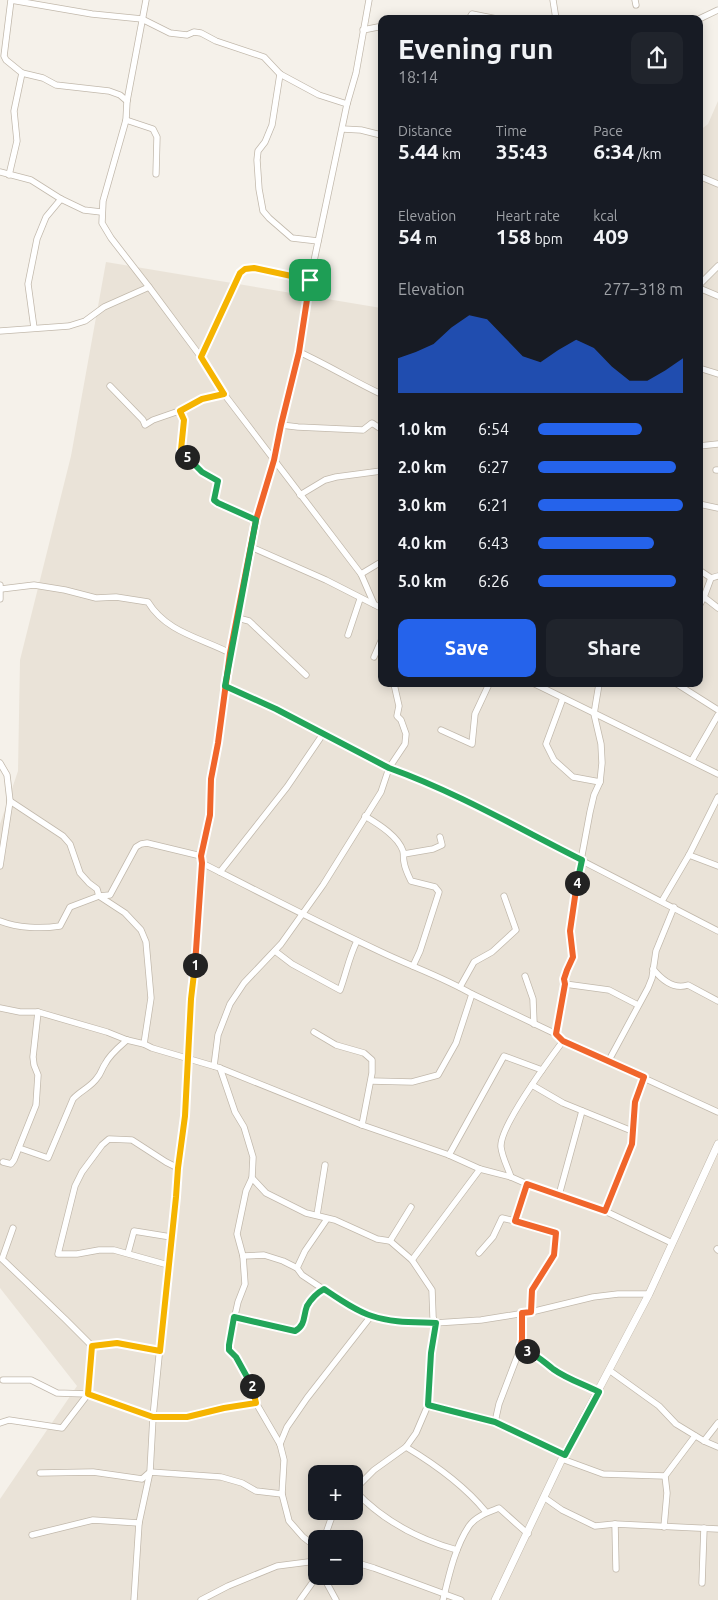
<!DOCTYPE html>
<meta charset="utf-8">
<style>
body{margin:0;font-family:Ubuntu,sans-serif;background:#20242c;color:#f1f3f6;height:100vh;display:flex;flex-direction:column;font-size:19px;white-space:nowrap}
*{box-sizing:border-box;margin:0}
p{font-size:16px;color:#9ea1a6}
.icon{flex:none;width:28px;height:28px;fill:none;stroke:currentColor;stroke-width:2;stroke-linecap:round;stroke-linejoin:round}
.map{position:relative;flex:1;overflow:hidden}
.details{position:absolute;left:378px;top:15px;width:325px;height:672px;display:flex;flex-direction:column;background:#171b24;border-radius:10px;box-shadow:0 2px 12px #0003}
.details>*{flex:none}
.tools{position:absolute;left:308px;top:1465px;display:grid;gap:10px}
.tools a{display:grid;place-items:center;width:55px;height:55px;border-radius:10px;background:#171b24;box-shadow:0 2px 12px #0003;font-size:25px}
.pin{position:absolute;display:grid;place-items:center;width:42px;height:42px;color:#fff;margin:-21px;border-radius:10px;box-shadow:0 2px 8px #0006}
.km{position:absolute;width:25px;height:25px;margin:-12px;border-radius:50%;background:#222;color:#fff;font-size:14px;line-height:25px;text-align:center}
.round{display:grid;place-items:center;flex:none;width:52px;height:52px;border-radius:10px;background:#20242c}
.overview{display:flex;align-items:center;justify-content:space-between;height:85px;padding:0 20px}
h1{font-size:28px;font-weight:600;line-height:38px}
.figures{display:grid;grid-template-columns:repeat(3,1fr);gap:8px;height:85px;padding:5px 20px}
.figures div{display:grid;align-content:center}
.figures b{font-size:21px;font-weight:600}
.figures small{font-size:14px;font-weight:400}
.figures p{font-size:14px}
.chart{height:140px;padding:10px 20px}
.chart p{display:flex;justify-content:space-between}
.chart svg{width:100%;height:90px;margin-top:5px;fill:#2563eb;opacity:.7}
.cta{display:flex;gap:10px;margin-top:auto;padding:10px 20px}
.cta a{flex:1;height:58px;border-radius:10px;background:#2563eb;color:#fff;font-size:20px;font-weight:600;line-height:58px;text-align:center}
.cta a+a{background:#20242c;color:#f1f3f6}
ul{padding:0 20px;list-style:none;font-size:16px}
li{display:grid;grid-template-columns:80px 60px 1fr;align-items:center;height:38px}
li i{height:12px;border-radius:6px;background:#2563eb}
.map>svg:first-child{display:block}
</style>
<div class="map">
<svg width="718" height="1600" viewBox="0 0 718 1600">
<rect width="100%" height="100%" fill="#f5f1ea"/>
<path fill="#eae3d8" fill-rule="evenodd" d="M718,101V1600H0V1499L77,1386L0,1288V824L18,771L20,660L71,456L106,262L381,308V684H699V131L708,124ZM316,1474H354V1511H316ZM316,1539H354V1576H316Z"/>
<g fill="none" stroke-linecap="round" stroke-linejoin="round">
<defs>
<g id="minor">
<polyline points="146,0 127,101 126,120 103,201 102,223 111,238 149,287 201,357 224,394 361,574 374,604"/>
<polyline points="553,0 556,19"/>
<polyline points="635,0 636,5"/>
<polyline points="469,19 472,14 497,19"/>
<polyline points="519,19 523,19"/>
<polyline points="699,19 718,10"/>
<polyline points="363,30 378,27 381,28"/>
<polyline points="22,73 43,78 56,85 109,91 120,95 127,101"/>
<polyline points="280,74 272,125 265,142 258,151 257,160 259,189 263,211 269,218 292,238 318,241"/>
<polyline points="126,120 153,129 157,137 156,174"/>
<polyline points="343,129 361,130 381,135"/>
<polyline points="0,172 31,180 61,199 84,210 101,212"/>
<polyline points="9,175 17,141 14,111 22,73 6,60 4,56 11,0 92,14 142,19 170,33 187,35 194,32 201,33 216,41 264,57 280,74 319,95 347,104"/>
<polyline points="699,176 718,184"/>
<polyline points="699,285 718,266"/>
<polyline points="699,288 718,296"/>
<polyline points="34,328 28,284 37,239 46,217 61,199"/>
<polyline points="0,331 69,326 85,321 104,307 149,287"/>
<path d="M299,352C328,365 353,381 381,394"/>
<polyline points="201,357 240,273 245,269 254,268 310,280"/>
<polyline points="699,368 718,374"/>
<polyline points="110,386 143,420 145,425 153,420 179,411 202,399 224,394"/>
<polyline points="179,411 184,420 181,449 202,472 218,481 215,500 219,503 256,520"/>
<polyline points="281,425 298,427 363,430 372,423 381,429"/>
<polyline points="699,446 718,444"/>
<polyline points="716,470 718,470"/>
<polyline points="300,495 325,480 336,477 381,471"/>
<polyline points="699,504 718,508"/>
<polyline points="251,547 326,580 381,608"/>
<polyline points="699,570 711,578"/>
<polyline points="361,574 381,562"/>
<polyline points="718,576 711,578 704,597 718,608"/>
<polyline points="0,585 0,599"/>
<path d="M1,589L34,585L65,590L96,598L116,597L148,602C166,632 201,638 230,653"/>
<polyline points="699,606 704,597"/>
<polyline points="238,618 249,621 306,675"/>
<polyline points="348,635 360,599"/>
<polyline points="374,657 381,641"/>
<polyline points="535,684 718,774"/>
<polyline points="677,684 718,710"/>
<polyline points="225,687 276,709 389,768 408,775 474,805 718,931"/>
<polyline points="563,698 546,744 554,760 573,777 600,782"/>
<polyline points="441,730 472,744 475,714 489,684"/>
<polyline points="692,760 718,715"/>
<polyline points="0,763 7,775 10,801 0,866"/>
<polyline points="10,801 63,836 70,844 80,873 89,883 97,889 99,896 125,913 141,930 146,942 151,998 144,1044"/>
<path d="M365,816C378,824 398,836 403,851C404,855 403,858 404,862C405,869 408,875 411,881L435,887L439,892L420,951L413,966"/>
<polyline points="404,854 433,849 442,845 440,837"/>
<polyline points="689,855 718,866"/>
<path d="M202,863C261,893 319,923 379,951C410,966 443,977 472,994L556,1034L563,1041L718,1112"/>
<polyline points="220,872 287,787 323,734"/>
<polyline points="662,901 689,855 718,797"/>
<path d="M0,921C18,928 41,929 60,926L70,907L99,896L110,895L136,847L141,844L147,843L201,856"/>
<path d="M275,951L292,964L340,990C346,974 349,957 357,941"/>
<path d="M653,969C662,980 674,990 688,985L718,1001"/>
<polyline points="525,976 533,999 534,1024"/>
<polyline points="565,984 609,990 638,1005"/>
<polyline points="460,987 474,962 492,952 516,930 504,896"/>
<polyline points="0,1008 20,1012 38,1012 107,1032 127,1040 144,1044 152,1048 220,1068 362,1125 449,1155 480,1169 511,1177 527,1184 605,1211 672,1243"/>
<polyline points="314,1032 336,1045 364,1053 372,1060 372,1073 362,1125"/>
<polyline points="556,1034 565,984 564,979 567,970 573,957 570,931 576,887 590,812 594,795 600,782 602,763 601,744 594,714 599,684"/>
<polyline points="608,1062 648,988 652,978 656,951 674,907"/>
<polyline points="214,1066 218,1035 230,1004 244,983 281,944 323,885 381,792 389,768 405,744 406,734 401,720 397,716 399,706 394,684"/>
<polyline points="220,1068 235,1112 244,1127 253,1157 252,1178 246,1191 237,1234 243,1256 245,1284 238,1302 230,1338 229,1350 236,1357 252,1385 256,1403 280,1444 284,1460 282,1494 289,1521 303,1537 316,1547"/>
<polyline points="371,1081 412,1082 438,1075 456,1043 472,994"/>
<polyline points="532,1085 563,1103 632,1131"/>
<path d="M19,1148L48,1158L73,1099C80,1091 91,1087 97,1078C101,1074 102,1068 105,1064C110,1054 119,1047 127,1040"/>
<polyline points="449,1155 504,1056 542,1070"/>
<polyline points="3,1162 11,1164 14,1160 36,1105 38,1075 34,1065 33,1057 38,1012"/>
<path d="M511,1177C508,1168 502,1157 501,1147C499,1127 549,1060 563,1041"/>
<polyline points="252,1178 266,1193 306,1213 335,1220 377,1239 390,1241 412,1260 432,1290 433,1317 435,1323 431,1353 428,1405 416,1433 406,1447 374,1470 354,1490"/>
<polyline points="559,1195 582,1111"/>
<polyline points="605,1211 632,1144 635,1102 644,1077"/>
<polyline points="317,1215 325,1165"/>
<polyline points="515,1221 527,1184"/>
<polyline points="13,1228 2,1259 65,1319 92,1346"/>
<polyline points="390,1241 411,1207"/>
<polyline points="717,1249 718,1250"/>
<polyline points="128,1253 134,1231 171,1237"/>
<polyline points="479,1253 493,1237 502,1218 536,1226 556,1233 554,1255 532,1290 531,1312"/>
<polyline points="243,1256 264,1255 283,1261 297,1268 302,1275 338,1299 371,1316 403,1322 435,1323 481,1320 531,1312 593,1297 618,1294 649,1294"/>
<polyline points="412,1260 480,1169"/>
<polyline points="168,1265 114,1250 99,1250 77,1254 58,1254 75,1186 82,1172 102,1145 109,1139 132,1140 166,1162 178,1168"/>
<polyline points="297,1268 305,1251 327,1219"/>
<path d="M234,1317L295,1331C306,1325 303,1316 307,1306C311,1298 317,1293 324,1289"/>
<polyline points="520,1349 533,1354 552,1368 574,1381 599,1391"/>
<polyline points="609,1370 659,1406 676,1424 704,1441"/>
<polyline points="3,1380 31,1380 57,1393 88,1394 153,1417 187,1417 224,1408 256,1403"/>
<polyline points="428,1405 495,1422 565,1455"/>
<polyline points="495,1422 499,1404 520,1349 523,1340 522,1313"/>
<polyline points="0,1423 9,1420 62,1428 88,1394 92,1346 117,1343 160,1351"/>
<polyline points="718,1423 704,1441 718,1447"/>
<polyline points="280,1444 287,1427 307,1398 371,1316"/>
<path d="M406,1447C436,1465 464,1485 486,1512"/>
<polyline points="562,1459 603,1474 665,1476"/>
<polyline points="40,1473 93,1472 142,1479 150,1472 221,1477 242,1483 256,1491 282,1494"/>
<path d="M354,1490C383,1521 417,1539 457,1550"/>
<polyline points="545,1498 562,1510 595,1526 615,1524 718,1529"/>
<polyline points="615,1524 616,1569"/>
<polyline points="664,1527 667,1493 665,1476 695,1436"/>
<polyline points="32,1535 93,1520 139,1523"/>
<polyline points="324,1539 331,1519 337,1511"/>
<polyline points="354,1562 374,1568 461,1600"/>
<polyline points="323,1576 336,1600"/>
<polyline points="702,1583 704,1528"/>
<polyline points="134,1600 139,1523 150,1472 153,1417 168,1265 185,1116 191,999 200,897 202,863 201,856 210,815 211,779 218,743 230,653 256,520 274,460 299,352 310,280 347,104 356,73 369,0"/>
<polyline points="201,1600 228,1586 277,1566 316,1561"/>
<polyline points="300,1600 317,1576"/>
<path d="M443,1600C449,1575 455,1547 469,1526C476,1516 489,1512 499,1508L528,1534"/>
</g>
<polyline id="tertiary" points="495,1600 562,1459 649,1294 718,1144"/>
</defs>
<use href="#minor" stroke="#c2b9ac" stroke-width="7"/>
<use href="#tertiary" stroke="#c2b9ac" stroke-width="8"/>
<use href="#minor" stroke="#fff" stroke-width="5.5"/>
<use href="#tertiary" stroke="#fff" stroke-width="7"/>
</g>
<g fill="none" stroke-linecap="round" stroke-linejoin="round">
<defs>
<polyline id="split-1" points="195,965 202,863 201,856 210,815 211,779 218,743 230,653 256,520 274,460 281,425 299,352 310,280"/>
<polyline id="split-2" points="195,965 191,999 185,1116 178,1168 176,1197 160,1351 117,1343 92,1346 88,1394 153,1417 187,1417 224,1408 256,1403 252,1386"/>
<path id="split-3" d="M252,1386L236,1357L229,1350V1345L234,1317L295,1331C306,1325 303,1316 307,1306C311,1299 317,1293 324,1289C339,1299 356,1311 372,1316C393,1323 415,1322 436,1323L431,1353L428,1405L495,1422L565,1455L599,1392C583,1384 567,1379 553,1369C544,1362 537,1355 527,1351"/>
<polyline id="split-4" points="527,1351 520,1349 522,1340 522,1313 531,1312 532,1290 554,1255 556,1233 515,1221 527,1184 605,1211 632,1144 635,1102 644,1077 563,1041 556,1034 565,984 564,979 567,970 573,957 570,931 577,883"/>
<path id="split-5" d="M187,457L202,472L218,481L214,500L218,503L256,520L225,686L276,709L389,768C456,792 518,828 582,860L577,883"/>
<polyline id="split-6" points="187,457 181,450 184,420 180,411 202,399 224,394 201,357 240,273 245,269 254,268 310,280"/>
</defs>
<use href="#split-1" stroke="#fff" stroke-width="10"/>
<use href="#split-2" stroke="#fff" stroke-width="10"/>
<use href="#split-3" stroke="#fff" stroke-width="10"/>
<use href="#split-4" stroke="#fff" stroke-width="10"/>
<use href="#split-5" stroke="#fff" stroke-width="10"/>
<use href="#split-6" stroke="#fff" stroke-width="10"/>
<use href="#split-1" stroke="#f0652b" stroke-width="6"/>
<use href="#split-2" stroke="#f5b400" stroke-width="6"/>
<use href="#split-3" stroke="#22a559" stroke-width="6"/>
<use href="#split-4" stroke="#f0652b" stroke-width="6"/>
<use href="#split-5" stroke="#22a559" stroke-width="6"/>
<use href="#split-6" stroke="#f5b400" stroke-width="6"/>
</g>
</svg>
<div class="tools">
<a>+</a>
<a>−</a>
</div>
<div class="pin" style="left:310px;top:280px;background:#1e9e55"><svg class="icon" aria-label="arrive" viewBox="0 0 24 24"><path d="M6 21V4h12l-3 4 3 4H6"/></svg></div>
<b class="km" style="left:195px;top:965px">1</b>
<b class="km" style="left:252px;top:1386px">2</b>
<b class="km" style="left:527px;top:1351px">3</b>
<b class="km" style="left:577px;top:883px">4</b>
<b class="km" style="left:187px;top:457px">5</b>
<section class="details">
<div class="overview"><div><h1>Evening run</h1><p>18:14</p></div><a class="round"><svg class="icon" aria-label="share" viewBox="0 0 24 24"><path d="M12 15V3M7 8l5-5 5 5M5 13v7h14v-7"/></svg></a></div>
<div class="figures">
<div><p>Distance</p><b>5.44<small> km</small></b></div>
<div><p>Time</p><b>35:43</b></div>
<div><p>Pace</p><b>6:34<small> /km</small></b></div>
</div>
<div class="figures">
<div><p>Elevation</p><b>54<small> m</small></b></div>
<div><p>Heart rate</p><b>158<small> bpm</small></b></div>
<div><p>kcal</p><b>409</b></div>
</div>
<div class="chart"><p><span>Elevation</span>277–318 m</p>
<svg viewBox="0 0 160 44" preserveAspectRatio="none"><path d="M0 44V27L10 24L20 20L30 12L40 6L50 8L60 17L70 26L80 29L90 23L100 18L110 22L120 31L130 38L140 38L150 33L160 27V44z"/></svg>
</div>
<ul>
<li><b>1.0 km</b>6:54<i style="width:72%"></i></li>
<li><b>2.0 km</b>6:27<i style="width:95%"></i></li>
<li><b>3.0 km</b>6:21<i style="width:100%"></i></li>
<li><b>4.0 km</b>6:43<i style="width:80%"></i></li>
<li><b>5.0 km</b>6:26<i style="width:95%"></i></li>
</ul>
<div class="cta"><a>Save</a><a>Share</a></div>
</section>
</div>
